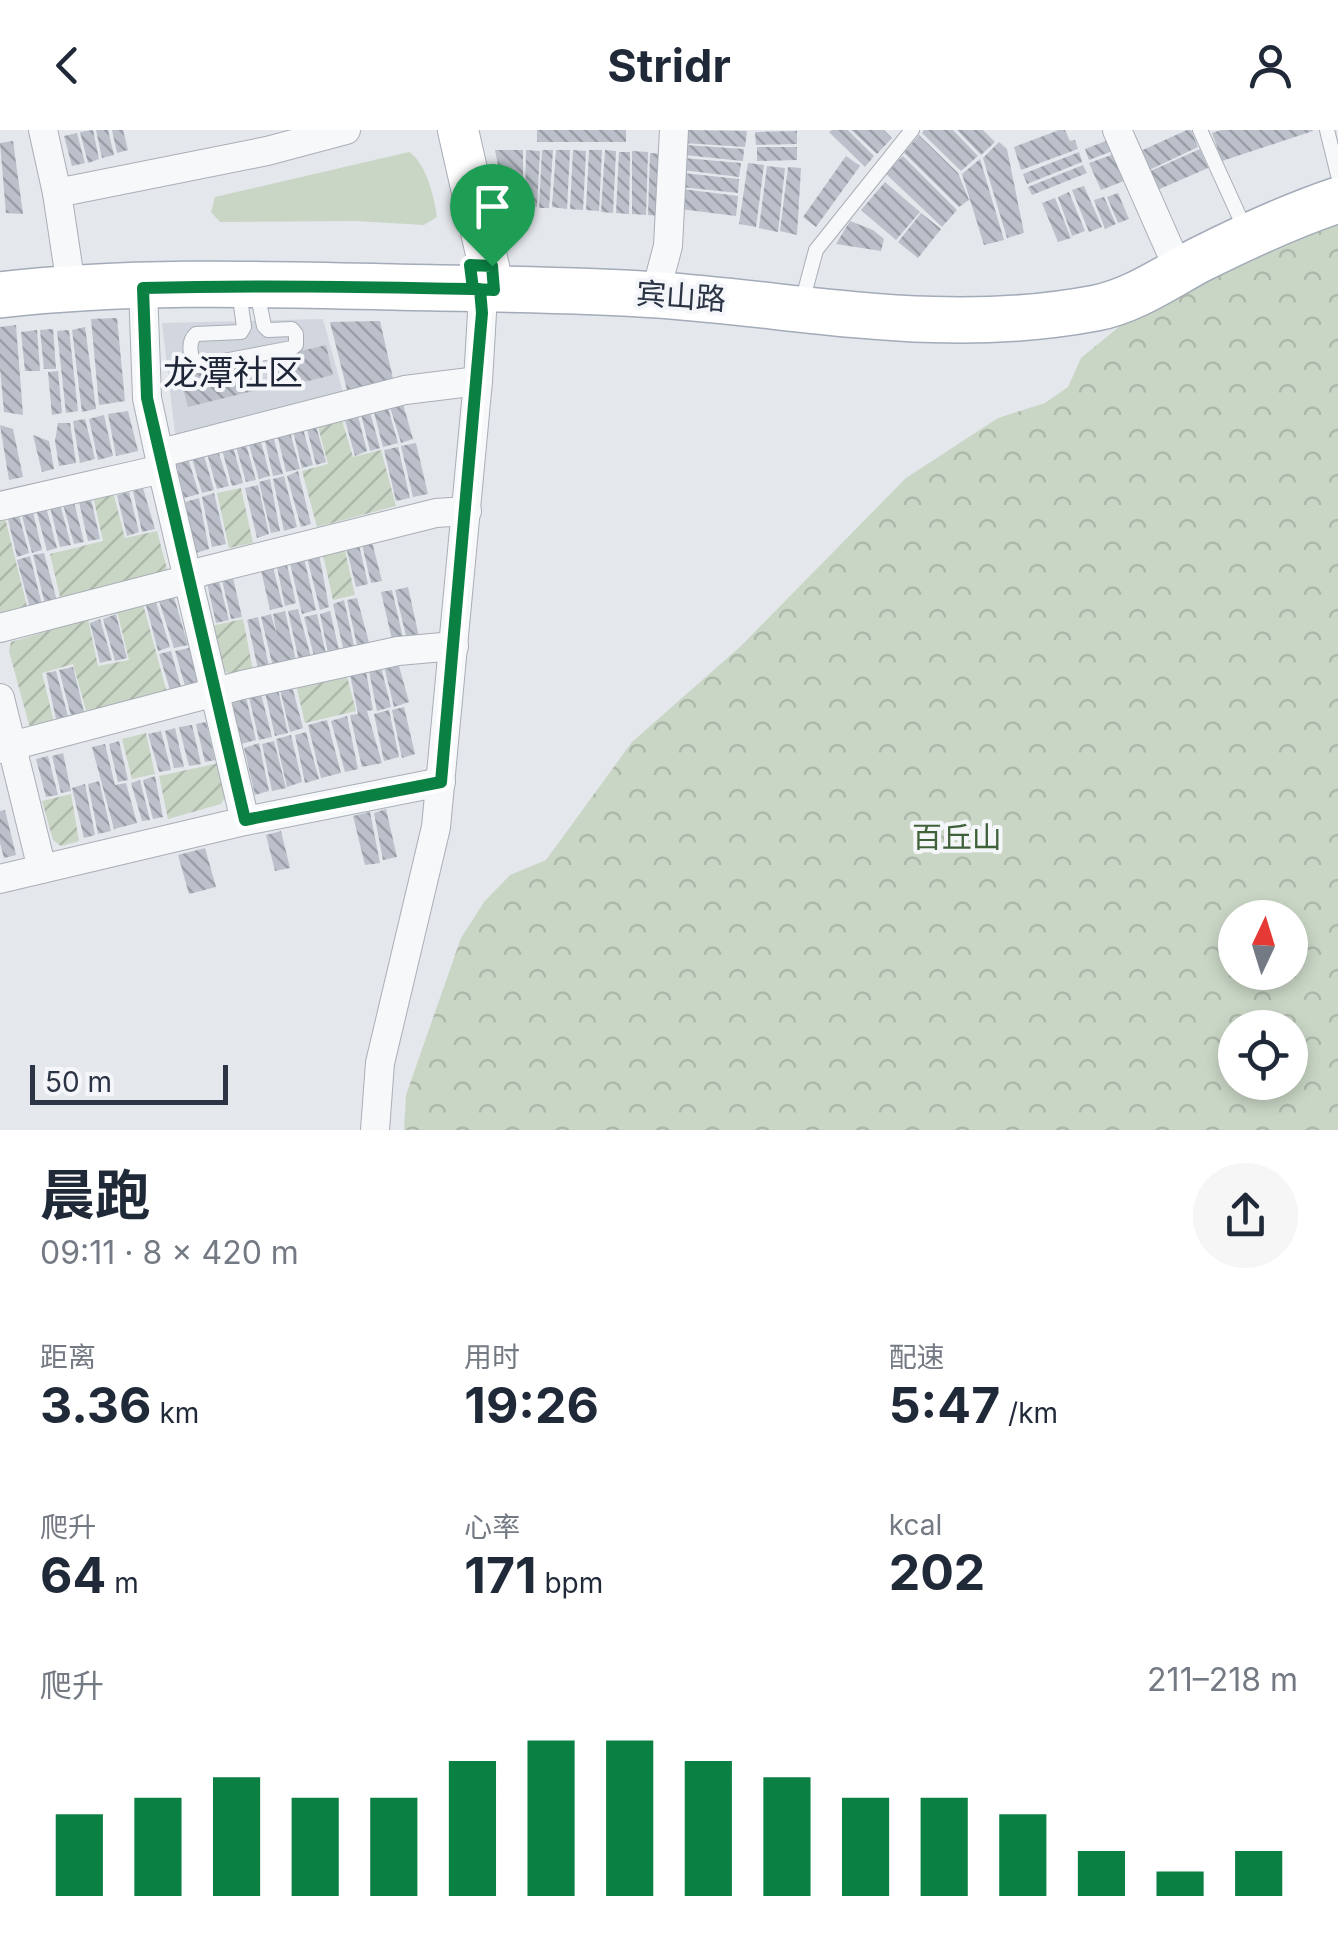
<!DOCTYPE html>
<html lang="zh">
<meta charset="utf-8">
<style>
body{margin:0;font-family:Inter,"Noto Sans SC",sans-serif;background:#f6f6f7;color:#1f2937;height:100vh;display:flex;flex-direction:column;font-size:38px;white-space:nowrap}
*{box-sizing:border-box;margin:0}
p{font-size:32px;color:#747a83}
.icon{flex:none;width:55px;height:55px;fill:none;stroke:currentColor;stroke-width:2;stroke-linecap:round;stroke-linejoin:round}
.map{position:relative;height:1000px;overflow:hidden}
.side{display:flex;flex-direction:column;background:#fff;flex:1}
.side>*{flex:none}
.needle{width:65px;rotate:4deg}
.fabs{position:absolute;left:1218px;top:770px;display:grid;gap:20px}
.fabs a{display:grid;place-items:center;width:90px;height:90px;border-radius:50%;background:#fff;box-shadow:0 5px 15px #0003;font-size:50px}
.scale{position:absolute;left:30px;bottom:25px;width:198px;box-sizing:border-box;padding-left:10px;border:5px solid #2b3445;border-top:0;font-size:28px;line-height:35px;white-space:nowrap;color:#2b3445;-webkit-text-stroke:8px #f4f6f9;paint-order:stroke}
.pin{position:absolute;display:grid;place-items:center;width:85px;height:85px;color:#fff;margin:-102px -42px;border-radius:50% 50% 50% 0;rotate:-45deg;box-shadow:0 0 10px #0007}
.pin .icon{rotate:45deg}
.round{display:grid;place-items:center;flex:none;width:105px;height:105px;border-radius:52px;background:#f6f6f7}
.head{display:flex;align-items:center;justify-content:space-between;height:170px;padding:0 40px}
h1{font-size:55px;font-weight:700;line-height:75px}
.figures{display:grid;grid-template-columns:repeat(3,1fr);gap:15px;height:170px;padding:10px 40px}
.figures div{display:grid;align-content:center}
.figures b{font-size:50px;font-weight:700}
.figures small{font-size:28px;font-weight:400}
.figures p{font-size:28px}
.chart{height:280px;padding:20px 40px}
.chart p{display:flex;justify-content:space-between}
.chart svg{width:100%;height:180px;margin-top:10px;stroke:#0b8043;stroke-width:6}
header{display:flex;justify-content:space-between;align-items:center;height:130px;padding:0 40px;background:#fff;font-size:45px;font-weight:700}
.map>svg:first-child{display:block}
</style>
<header><svg class="icon" aria-label="back" viewBox="0 0 24 24"><path d="M15 5l-7 7 7 7"/></svg>Stridr<svg class="icon" aria-label="person" viewBox="0 0 24 24"><circle cx="12" cy="8" r="4"/><path d="M4 21q1-7 8-7t8 7"/></svg></header>
<div class="map">
<svg width="1338" height="1000" viewBox="0 0 1338 1000">
<defs>
<pattern id="forest-crowns" width="20" height="18" patternUnits="userSpaceOnUse" patternTransform="scale(2.5)"><rect width="20" height="18" fill="#c9d6c5"/><path d="M2 6a3 3 0 1 1 6 0M12 15a3 3 0 1 1 6 0" fill="none" stroke="#adb8ab"/></pattern>
<pattern id="garden-furrows" width="10" height="10" patternUnits="userSpaceOnUse" patternTransform="scale(2.5)"><rect width="10" height="10" fill="#c9d6c5"/><path d="M-1 1l2-2M0 10L10 0M9 11l2-2" fill="none" stroke="#adb8ab"/></pattern>
<pattern id="building-back-hatch" width="6" height="6" patternUnits="userSpaceOnUse" patternTransform="scale(2.5)"><rect width="6" height="6" fill="#bbc0ca"/><path d="M-1 5l2 2M0 0l6 6M5-1l2 2" fill="none" stroke="#989da6"/></pattern>
</defs>
<rect width="100%" height="100%" fill="#e4e7ec"/>
<polygon fill="#d2d6de" points="323,189 345,270 176,311 162,193"/>
<path fill="#c9d6c5" d="M409,22C426,33 434,66 437,87L424,95L356,91L220,92L211,82L215,67Z"/>
<path fill="url(#forest-crowns)" fill-rule="evenodd" d="M1338,84V1000H404L406,965L461,808L484,772L510,745L546,730L632,612L741,516L906,348L998,288L1045,273L1068,257L1081,228L1125,192ZM1235,788H1290V842H1235ZM1235,898H1290V952H1235Z"/>
<g fill="url(#garden-furrows)">
<polygon points="341,287 353,327 381,320 396,376 317,397 302,341 328,334 317,293"/>
<polygon points="241,358 253,413 229,418 217,363"/>
<polygon points="113,362 125,408 157,401 167,439 158,448 61,471 50,424 103,411 93,366"/>
<polygon points="4,384 28,480 0,483 0,385"/>
<polygon points="344,416 355,465 333,470 322,420"/>
<polygon points="143,474 167,563 87,584 73,534 42,543 54,592 34,597 29,595 9,521 11,512 88,489 98,536 129,530 117,481"/>
<polygon points="243,489 254,545 232,547 222,538 211,496"/>
<polygon points="345,539 356,581 305,593 295,551"/>
<polygon points="146,603 155,644 132,649 122,609"/>
<polygon points="219,633 226,665 221,674 168,689 159,646"/>
<polygon points="71,664 79,711 61,716 53,710 42,671"/>
</g>
<g fill="url(#building-back-hatch)">
<polygon points="93,0 99,29 88,33 80,2"/>
<polygon points="96,0 108,0 114,25 102,28"/>
<polygon points="112,0 123,0 128,20 117,23"/>
<rect x="537" y="0" width="89" height="12"/>
<polygon points="685,0 747,1 745,17 684,13"/>
<polygon points="832,0 848,0 874,26 865,37 829,2"/>
<polygon points="851,0 884,0 892,8 877,24"/>
<polygon points="924,0 953,0 978,26 961,41 922,3"/>
<polygon points="957,0 983,0 995,12 981,25"/>
<polygon points="1059,0 1065,0 1070,11 1075,10 1078,19 1021,40 1014,17"/>
<polygon points="1187,0 1191,0 1198,17 1145,42 1136,23"/>
<polygon points="1221,0 1313,0 1313,1 1222,31 1212,3"/>
<polygon points="797,1 797,14 756,15 755,2"/>
<polygon points="77,3 85,33 72,36 64,6"/>
<polygon points="919,5 958,43 969,70 959,77 904,23"/>
<polygon points="1111,9 1115,20 1089,30 1085,19"/>
<polygon points="13,11 23,84 6,83 0,13"/>
<polygon points="999,12 1007,19 1024,103 1007,108 983,28"/>
<polygon points="685,15 744,19 743,31 684,25"/>
<polygon points="757,17 797,17 797,30 757,31"/>
<polygon points="1200,19 1208,38 1155,61 1146,43"/>
<polygon points="495,20 523,20 523,77 506,76"/>
<polygon points="526,20 540,21 537,77 525,76"/>
<polygon points="542,20 553,20 549,78 539,78"/>
<polygon points="556,20 570,20 567,79 552,77"/>
<polygon points="573,20 586,21 583,80 570,79"/>
<polygon points="589,20 602,20 599,81 586,80"/>
<polygon points="605,20 616,21 613,83 601,82"/>
<polygon points="632,21 648,22 646,85 632,84"/>
<polygon points="619,22 630,22 629,84 616,83"/>
<polygon points="1079,22 1082,32 1027,54 1023,44"/>
<polygon points="650,23 664,24 661,86 648,85"/>
<polygon points="1117,23 1129,49 1101,60 1089,33"/>
<polygon points="846,26 860,36 816,97 803,87"/>
<polygon points="903,26 957,80 942,97 885,43"/>
<polygon points="683,28 741,33 739,47 683,40"/>
<polygon points="980,29 1004,110 984,115 962,44"/>
<polygon points="748,33 764,35 756,97 739,94"/>
<polygon points="1083,35 1087,43 1032,65 1028,57"/>
<polygon points="767,36 785,38 778,102 759,98"/>
<polygon points="788,37 801,38 797,105 780,101"/>
<polygon points="683,43 739,49 738,63 681,57"/>
<polygon points="885,52 920,82 896,110 861,80"/>
<polygon points="1084,56 1102,97 1089,102 1072,60"/>
<polygon points="682,59 738,66 736,86 680,79"/>
<polygon points="1069,62 1085,101 1072,106 1058,67"/>
<polygon points="1118,63 1129,89 1118,93 1107,67"/>
<polygon points="1104,67 1116,94 1105,99 1094,70"/>
<polygon points="1055,68 1071,108 1058,112 1042,73"/>
<polygon points="921,83 941,99 918,128 898,112"/>
<polygon points="850,91 873,100 884,109 881,121 836,114"/>
<polygon points="117,188 125,271 99,275 91,189"/>
<polygon points="380,191 394,253 348,264 330,192"/>
<polygon points="16,195 23,285 4,282 0,238 0,197"/>
<polygon points="85,197 96,279 82,282 72,200"/>
<polygon points="53,199 56,239 44,239 40,200"/>
<polygon points="37,200 40,241 25,241 21,202"/>
<polygon points="69,200 78,281 66,283 57,201"/>
<polygon points="326,215 333,245 274,259 267,229"/>
<polygon points="253,230 261,259 188,277 180,248"/>
<polygon points="58,241 62,283 52,285 48,242"/>
<polygon points="403,274 413,309 401,313 390,277"/>
<polygon points="388,278 398,313 383,317 374,282"/>
<polygon points="128,281 138,321 116,326 108,284"/>
<polygon points="370,282 380,318 370,321 361,284"/>
<polygon points="104,285 113,326 98,330 89,289"/>
<polygon points="358,286 367,321 355,326 345,290"/>
<polygon points="85,289 95,329 80,333 73,291"/>
<polygon points="58,293 70,293 76,333 59,336 55,311"/>
<polygon points="0,295 13,299 23,347 9,350"/>
<polygon points="316,296 326,332 316,335 307,299"/>
<polygon points="303,299 313,335 302,338 293,301"/>
<polygon points="290,302 300,339 286,342 277,304"/>
<polygon points="33,305 49,311 54,339 42,342"/>
<polygon points="273,305 283,344 273,346 264,307"/>
<polygon points="260,308 270,346 259,349 248,311"/>
<polygon points="245,311 256,350 246,352 235,313"/>
<polygon points="232,313 243,353 232,356 221,316"/>
<polygon points="416,313 428,364 413,367 401,316"/>
<polygon points="217,317 229,356 217,359 206,320"/>
<polygon points="398,317 410,368 396,371 384,320"/>
<polygon points="203,322 214,360 202,363 191,325"/>
<polygon points="187,325 199,364 184,368 175,328"/>
<polygon points="298,341 311,394 301,397 287,346"/>
<polygon points="284,346 297,397 284,401 273,349"/>
<polygon points="270,349 280,401 271,403 259,352"/>
<polygon points="258,355 269,404 257,408 245,358"/>
<polygon points="143,358 155,399 142,402 133,361"/>
<polygon points="129,362 139,402 127,406 117,365"/>
<polygon points="214,363 226,414 212,417 202,367"/>
<polygon points="199,368 209,419 196,423 185,372"/>
<polygon points="91,369 100,409 88,411 79,372"/>
<polygon points="74,372 84,412 74,414 63,374"/>
<polygon points="60,374 71,415 60,417 50,377"/>
<polygon points="46,377 57,418 47,421 36,379"/>
<polygon points="32,378 42,420 32,423 21,382"/>
<polygon points="18,382 29,423 17,427 7,385"/>
<polygon points="372,412 382,451 371,453 362,414"/>
<polygon points="359,415 368,454 356,457 346,417"/>
<polygon points="44,423 57,471 45,474 33,425"/>
<polygon points="319,424 329,477 320,480 307,427"/>
<polygon points="30,426 42,475 30,478 17,430"/>
<polygon points="304,428 316,480 302,484 290,433"/>
<polygon points="287,435 296,473 285,476 277,437"/>
<polygon points="273,437 283,477 270,480 261,440"/>
<polygon points="233,448 242,487 231,489 222,450"/>
<polygon points="219,451 229,490 216,493 207,453"/>
<polygon points="408,457 419,507 407,510 395,460"/>
<polygon points="392,460 404,512 393,514 381,462"/>
<polygon points="174,467 188,515 174,518 159,471"/>
<polygon points="357,468 370,516 358,520 347,470"/>
<polygon points="344,470 355,520 344,522 333,474"/>
<polygon points="156,472 170,517 158,521 146,475"/>
<polygon points="298,479 311,527 299,531 288,481"/>
<polygon points="285,481 296,531 273,537 261,487 271,484 277,506 273,484"/>
<polygon points="330,481 339,520 328,523 320,484"/>
<polygon points="116,484 127,528 115,531 103,489"/>
<polygon points="317,484 326,524 314,526 304,487"/>
<polygon points="258,487 269,536 258,539 247,490"/>
<polygon points="100,489 112,530 100,533 90,493"/>
<polygon points="189,518 198,553 185,556 175,521"/>
<polygon points="171,521 181,557 170,560 159,524"/>
<polygon points="397,529 409,572 394,577 383,532"/>
<polygon points="380,533 391,577 377,581 368,536"/>
<polygon points="365,536 373,580 367,581 382,633 362,637 350,585 358,584 349,539"/>
<polygon points="73,537 84,582 71,586 59,540"/>
<polygon points="56,541 68,586 56,589 46,543"/>
<polygon points="291,552 303,598 290,602 279,555"/>
<polygon points="277,555 288,603 275,606 264,558"/>
<polygon points="260,560 272,607 259,610 248,563"/>
<polygon points="245,563 256,610 241,614 231,567"/>
<polygon points="404,577 415,624 402,628 392,580"/>
<polygon points="389,580 399,627 384,631 374,584"/>
<polygon points="347,586 358,639 345,642 331,591"/>
<polygon points="327,590 341,643 321,648 308,595"/>
<polygon points="206,592 215,630 205,632 196,594"/>
<polygon points="192,595 201,634 189,636 179,597"/>
<polygon points="175,598 184,637 174,638 165,601"/>
<polygon points="161,601 171,640 159,642 148,604"/>
<polygon points="306,602 319,649 305,653 295,605"/>
<polygon points="291,605 302,652 287,657 276,609"/>
<polygon points="119,611 128,650 118,652 109,614"/>
<polygon points="274,611 286,658 272,661 262,614"/>
<polygon points="259,613 269,661 255,665 244,618"/>
<polygon points="105,614 115,655 126,653 137,693 114,699 92,617"/>
<polygon points="63,623 71,661 61,663 52,626"/>
<polygon points="48,626 58,665 46,667 36,629"/>
<polygon points="155,646 163,687 153,689 143,650"/>
<polygon points="140,650 150,690 142,691 131,653"/>
<polygon points="99,651 111,701 98,704 88,654"/>
<polygon points="85,654 95,705 84,708 72,658"/>
<polygon points="386,679 397,727 383,730 374,683"/>
<polygon points="5,680 16,725 4,728 0,713 0,681"/>
<polygon points="370,682 380,733 365,735 353,686"/>
<polygon points="281,701 290,738 275,741 266,705"/>
<polygon points="205,718 216,757 189,764 178,725"/>
</g>
<g fill="none" stroke-linecap="round" stroke-linejoin="round">
<defs>
<g id="lane">
<polyline points="1200,0 1240,88"/>
<polyline points="1327,0 1338,45"/>
<path d="M239,161L244,197L241,202L196,204C187,212 190,228 197,236L292,218L296,215V204L292,199L268,200L264,196L257,162"/>
<polyline points="805,161 816,120 912,0"/>
</g>
<g id="street">
<polyline points="43,0 57,63 68,136"/>
<polyline points="1117,0 1170,120"/>
<polyline points="57,63 267,21 346,0"/>
<polyline points="660,146 668,116 674,0"/>
<polyline points="143,158 147,268 162,338"/>
<polyline points="161,323 405,260 478,251"/>
<polyline points="0,376 162,339 245,691 0,749"/>
<polyline points="0,498 189,449 200,442 436,383 467,381"/>
<polyline points="0,568 42,739"/>
<polyline points="0,619 242,555 398,521 454,516"/>
<polyline points="245,691 441,652"/>
<polyline points="375,1000 380,933 436,697 478,251 482,183 480,159"/>
</g>
<polyline id="secondary" points="458,0 494,159"/>
<path id="primary" d="M0,165C130,150 263,154 394,157C482,159 570,159 659,165C810,176 944,207 1096,178C1133,171 1167,147 1199,130C1245,107 1290,86 1338,70"/>
</defs>
<use href="#lane" stroke="#a9aeb7" stroke-width="16"/>
<use href="#street" stroke="#a9aeb7" stroke-width="30"/>
<use href="#secondary" stroke="#a9aeb7" stroke-width="42"/>
<use href="#primary" stroke="#a3abb8" stroke-width="48"/>
<use href="#lane" stroke="#f7f8fa" stroke-width="14"/>
<use href="#street" stroke="#f7f8fa" stroke-width="28"/>
<use href="#secondary" stroke="#fff" stroke-width="40"/>
<use href="#primary" stroke="#fff" stroke-width="45"/>
</g>
<g fill="none" stroke-linecap="round" stroke-linejoin="round">
<defs>
<path id="route" d="M492,136L494,160L473,159C363,157 253,155 143,158L147,268L245,690L441,652L482,183L480,159H473L470,135L492,136"/>
</defs>
<use href="#route" stroke="#fff" stroke-width="20"/>
<use href="#route" stroke="#0b8043" stroke-width="12"/>
</g>
<g text-anchor="middle" stroke-width="8" stroke-linejoin="round" paint-order="stroke">
<g font-size="30" fill="#2b3445" stroke="#f4f6f9">
<text transform="translate(681 167) rotate(4)" y="10">宾山路</text>
</g>
<g font-size="30" fill="#3f6138" stroke="#f4f6f9">
<text x="957" y="718">百丘山</text>
</g>
<g font-size="35" fill="#1d2536" stroke="#f4f6f9">
<text x="233" y="255">龙潭社区</text>
</g>
</g>
</svg>
<div class="fabs">
<a><svg class="needle" viewBox="-14 -14 28 28"><path d="M0-13l5 13h-10z" fill="#e53935"/><path d="M0 13l5-13h-10z" fill="#747a83"/></svg></a>
<a><svg class="icon" aria-label="locate" viewBox="0 0 24 24"><circle cx="12" cy="12" r="6"/><path d="M12 2v4M12 18v4M2 12h4M18 12h4"/></svg></a>
</div>
<div class="scale">50 m</div>
<div class="pin" style="left:492px;top:136px;background:#1e9e55"><svg class="icon" aria-label="arrive" viewBox="0 0 24 24"><path d="M6 21V4h12l-3 4 3 4H6"/></svg></div>
</div>
<section class="side">
<div class="head"><div><h1>晨跑</h1><p>09:11 · 8 × 420 m</p></div><a class="round"><svg class="icon" aria-label="share" viewBox="0 0 24 24"><path d="M12 15V3M7 8l5-5 5 5M5 13v7h14v-7"/></svg></a></div>
<div class="figures">
<div><p>距离</p><b>3.36<small> km</small></b></div>
<div><p>用时</p><b>19:26</b></div>
<div><p>配速</p><b>5:47<small> /km</small></b></div>
</div>
<div class="figures">
<div><p>爬升</p><b>64<small> m</small></b></div>
<div><p>心率</p><b>171<small> bpm</small></b></div>
<div><p>kcal</p><b>202</b></div>
</div>
<div class="chart"><p><span>爬升</span>211–218 m</p>
<svg viewBox="0 0 160 44" preserveAspectRatio="none"><path d="M5 44V24M15 44V20M25 44V15M35 44V20M45 44V20M55 44V11M65 44V6M75 44V6M85 44V11M95 44V15M105 44V20M115 44V20M125 44V24M135 44V33M145 44V38M155 44V33"/></svg>
</div>
</section>
